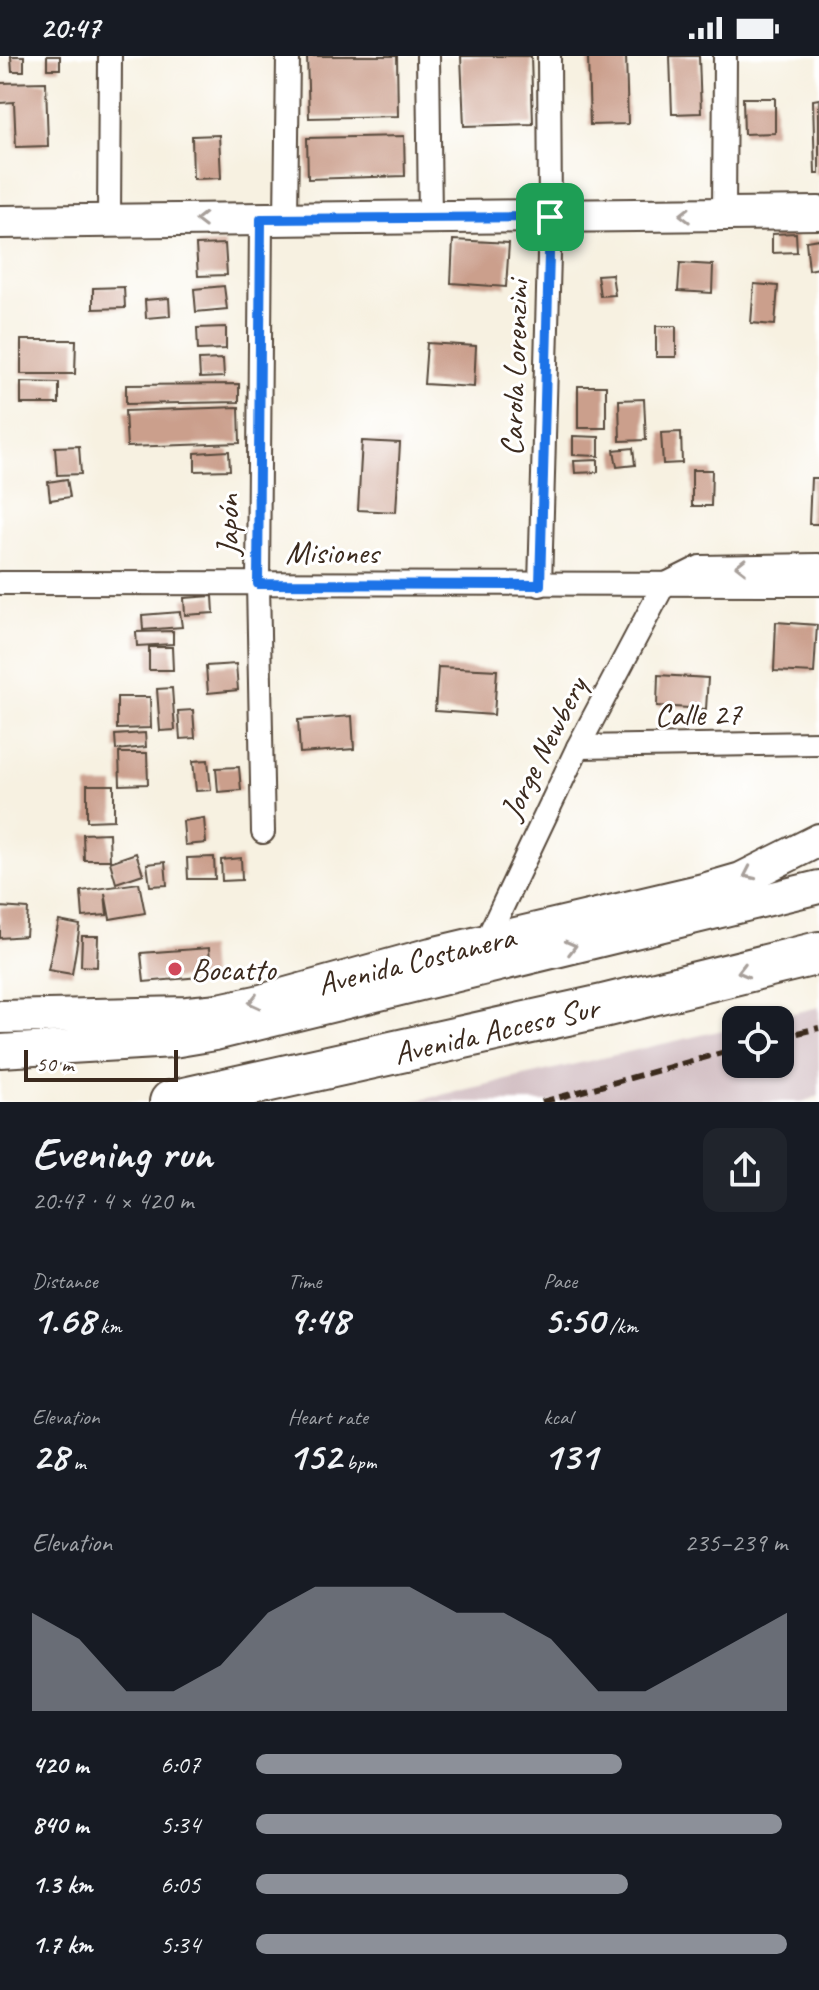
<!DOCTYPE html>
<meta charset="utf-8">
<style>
body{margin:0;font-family:Caveat,sans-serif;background:#20242c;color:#f1f3f6;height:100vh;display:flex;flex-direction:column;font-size:30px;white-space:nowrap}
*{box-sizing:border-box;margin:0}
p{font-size:26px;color:#9ea1a6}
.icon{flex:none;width:44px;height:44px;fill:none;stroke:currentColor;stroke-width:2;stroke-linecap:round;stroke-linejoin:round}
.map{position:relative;height:1046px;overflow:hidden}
.side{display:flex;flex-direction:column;background:#171b24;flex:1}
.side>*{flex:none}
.fabs{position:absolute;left:722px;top:950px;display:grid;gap:16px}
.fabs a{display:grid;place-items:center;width:72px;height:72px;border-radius:16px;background:#171b24;box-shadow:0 2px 6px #0004;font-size:40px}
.scale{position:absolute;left:24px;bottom:20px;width:154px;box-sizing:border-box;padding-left:8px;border:4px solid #3b2a1e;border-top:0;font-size:22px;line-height:28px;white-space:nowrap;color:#3b2a1e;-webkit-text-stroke:6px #fff;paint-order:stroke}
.pin{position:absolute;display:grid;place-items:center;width:68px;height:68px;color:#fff;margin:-34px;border-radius:16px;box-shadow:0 4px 12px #0006}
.round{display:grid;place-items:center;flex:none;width:84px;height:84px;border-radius:16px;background:#20242c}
.head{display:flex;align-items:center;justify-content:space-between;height:136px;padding:0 32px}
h1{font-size:44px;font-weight:700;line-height:60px}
.figures{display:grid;grid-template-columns:repeat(3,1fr);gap:12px;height:136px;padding:8px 32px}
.figures div{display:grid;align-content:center}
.figures b{font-size:40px;font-weight:700}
.figures small{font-size:22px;font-weight:400}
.figures p{font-size:22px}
.chart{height:224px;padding:16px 32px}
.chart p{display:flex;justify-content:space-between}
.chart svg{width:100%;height:144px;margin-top:8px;fill:#8c9099;opacity:.7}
ul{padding:0 32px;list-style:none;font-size:26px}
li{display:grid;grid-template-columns:128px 96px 1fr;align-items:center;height:60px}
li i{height:20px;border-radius:10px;background:#8c9099}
.status{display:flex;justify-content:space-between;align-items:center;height:56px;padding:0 40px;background:#171b24;direction:ltr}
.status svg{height:22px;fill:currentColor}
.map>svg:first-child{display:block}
</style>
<div class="status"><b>20:47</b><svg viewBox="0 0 49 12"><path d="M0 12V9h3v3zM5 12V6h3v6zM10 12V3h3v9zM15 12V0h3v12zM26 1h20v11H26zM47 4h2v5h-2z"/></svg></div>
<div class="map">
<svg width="819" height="1046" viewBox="0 0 819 1046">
<rect width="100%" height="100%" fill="#fff"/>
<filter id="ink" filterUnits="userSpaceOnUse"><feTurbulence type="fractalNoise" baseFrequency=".0125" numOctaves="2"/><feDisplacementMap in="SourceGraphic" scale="16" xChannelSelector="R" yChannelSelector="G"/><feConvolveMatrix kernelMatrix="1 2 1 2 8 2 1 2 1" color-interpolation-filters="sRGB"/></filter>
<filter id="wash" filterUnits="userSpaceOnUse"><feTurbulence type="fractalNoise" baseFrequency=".006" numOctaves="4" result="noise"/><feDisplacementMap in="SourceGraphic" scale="32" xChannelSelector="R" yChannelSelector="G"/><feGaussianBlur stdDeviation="1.8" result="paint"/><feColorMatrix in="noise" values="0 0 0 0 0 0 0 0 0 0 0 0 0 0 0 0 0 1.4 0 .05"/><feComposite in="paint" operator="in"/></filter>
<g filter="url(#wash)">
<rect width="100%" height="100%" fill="#f7f1e1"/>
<polygon fill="#d2bec2" points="819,951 819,1040 802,1046 411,1046 736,971 736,1008 780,1008 780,964 764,964"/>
<g id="blocks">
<g fill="#cb9f8c">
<polygon points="11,0 24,0 24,15 12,15"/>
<rect x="47" y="0" width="13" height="13"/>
<polygon points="307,0 397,0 398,60 309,62"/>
<polygon points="461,0 531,0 533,68 464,70"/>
<polygon points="588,0 626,0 628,68 590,69"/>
<polygon points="670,0 699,0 701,57 672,58"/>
<polygon points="46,26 48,90 16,91 14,46 0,47 0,27"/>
<polygon points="743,42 775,42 775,77 744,78"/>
<polygon points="819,43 819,118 815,118 813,44"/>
<polygon points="219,79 221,122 193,123 192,80"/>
<polygon points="404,80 405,120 308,123 307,82"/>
<polygon points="796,177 797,196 772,197 772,178"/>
<polygon points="819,183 819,212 809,214 806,185"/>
<polygon points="453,184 509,187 506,231 451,227"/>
<polygon points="225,188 227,219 198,220 196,189"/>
<polygon points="680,207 713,209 712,237 678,235"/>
<polygon points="612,218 615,239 600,240 597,219"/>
<polygon points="754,228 778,230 775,269 751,267"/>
<polygon points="224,230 227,253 196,256 194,233"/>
<polygon points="124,231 125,252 93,253 93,232"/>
<polygon points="169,242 170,260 146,262 145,244"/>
<rect x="656" y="270" width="20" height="31"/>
<polygon points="226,271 226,293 198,294 197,272"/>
<polygon points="21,284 76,284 75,318 21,318"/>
<polygon points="427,287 476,290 474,331 424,328"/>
<polygon points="223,303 224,321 200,322 199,304"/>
<polygon points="21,326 59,327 59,348 21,348"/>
<polygon points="239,328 239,346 126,348 126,329"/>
<rect x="578" y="330" width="28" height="42"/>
<polygon points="644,343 646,384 620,385 619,344"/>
<polygon points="239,351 240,387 127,391 125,355"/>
<polygon points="681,376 682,407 663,408 661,377"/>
<polygon points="573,380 599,381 599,400 573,399"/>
<polygon points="362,385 400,387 396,456 358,454"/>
<polygon points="79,390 81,418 57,419 55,391"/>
<polygon points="633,392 635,409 617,411 614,394"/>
<polygon points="229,395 230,414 195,415 195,397"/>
<polygon points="598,404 598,416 575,417 574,405"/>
<polygon points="692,414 712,414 711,450 692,450"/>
<polygon points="811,422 819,422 819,468 809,468"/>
<polygon points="67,423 70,441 50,444 48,426"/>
<polygon points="213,540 214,557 185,559 184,542"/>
<polygon points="180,556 182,571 143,574 142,559"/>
<polygon points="776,566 817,569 814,617 774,615"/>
<polygon points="173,575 173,588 137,590 136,576"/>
<polygon points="149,591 172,591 173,614 149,614"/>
<polygon points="236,608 238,634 208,637 206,610"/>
<polygon points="438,611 497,614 494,659 435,655"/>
<polygon points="658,619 708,622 706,653 657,650"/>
<polygon points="172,632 175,674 160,675 157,633"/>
<polygon points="117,641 150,641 151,672 117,673"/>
<polygon points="193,654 195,682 180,683 178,655"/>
<polygon points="352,660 354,693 300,697 298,664"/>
<polygon points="145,677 146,691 116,694 115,679"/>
<polygon points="119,697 147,697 148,728 120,729"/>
<polygon points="208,704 211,734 196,735 193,705"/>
<polygon points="239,711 241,734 218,736 216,712"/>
<polygon points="87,729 114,729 114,764 87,765"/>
<polygon points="204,762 206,787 185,789 183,765"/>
<polygon points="109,777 110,804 84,804 83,778"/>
<polygon points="136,797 143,818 116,827 110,806"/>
<polygon points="214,801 215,823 188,823 187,802"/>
<polygon points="241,802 242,824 222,825 221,804"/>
<polygon points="165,806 167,829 150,830 147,808"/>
<polygon points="139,827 145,857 110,863 105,837 107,859 83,861 81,835"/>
<polygon points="0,851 28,853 26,880 0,882"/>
<polygon points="59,865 80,869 72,918 48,914"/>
<polygon points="82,880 98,880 97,911 81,910"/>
<polygon points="209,892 211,920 144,926 141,897"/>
</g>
</g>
</g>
<g filter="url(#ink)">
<use href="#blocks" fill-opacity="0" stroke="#57483b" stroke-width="2"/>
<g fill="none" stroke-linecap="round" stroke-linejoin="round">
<defs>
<g id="street">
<polyline points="428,0 430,162"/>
<polyline points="724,159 725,0"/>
<polyline points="261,163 258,528 263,776"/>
<polyline points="286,163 288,0"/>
<polyline points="109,164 110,0"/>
<polyline points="0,527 819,528"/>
<polyline points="668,527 700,511 819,509"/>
<polyline points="540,529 550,161 549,0"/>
<polyline points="578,691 819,687"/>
<polyline points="486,885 578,691 663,530"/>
</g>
<g id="secondary">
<polyline points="0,166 819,157"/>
<polyline points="0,961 187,957 219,954 261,945 431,898 703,834 741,823 819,784"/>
<polyline points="0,995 173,985 215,978 819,831"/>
</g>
<polyline id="highway" points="171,1046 603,950 819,897"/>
</defs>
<use href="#street" stroke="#57483b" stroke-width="26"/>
<use href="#secondary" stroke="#57483b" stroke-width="36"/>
<use href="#highway" stroke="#57483b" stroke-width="46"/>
<use href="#street" stroke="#fff" stroke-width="22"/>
<use href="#secondary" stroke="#fff" stroke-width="32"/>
<use href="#highway" stroke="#fff" stroke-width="42"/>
<g stroke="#3b2a1e" stroke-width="6" stroke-dasharray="12 6" stroke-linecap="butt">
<polyline points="780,981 819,972"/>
<polyline points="542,1046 736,993"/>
</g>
</g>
<defs><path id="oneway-chevron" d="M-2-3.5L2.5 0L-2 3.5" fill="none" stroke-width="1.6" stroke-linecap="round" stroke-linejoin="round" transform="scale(2)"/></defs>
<g stroke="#a79f9a">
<use href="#oneway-chevron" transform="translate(685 159) rotate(179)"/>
<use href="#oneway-chevron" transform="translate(201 164) rotate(179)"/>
<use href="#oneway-chevron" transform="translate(741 510) rotate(179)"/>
<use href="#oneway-chevron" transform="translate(749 818) rotate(155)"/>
<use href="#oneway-chevron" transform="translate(571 891) rotate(-14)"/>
<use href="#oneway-chevron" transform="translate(743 915) rotate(166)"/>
<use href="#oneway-chevron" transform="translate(254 946) rotate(167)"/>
</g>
</g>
<g fill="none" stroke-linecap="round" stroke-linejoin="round" filter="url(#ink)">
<defs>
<polygon id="route" points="550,161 540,529 258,528 261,163"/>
</defs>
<use href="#route" stroke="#fff" stroke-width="16"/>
<use href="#route" stroke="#1a73e8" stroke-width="10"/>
</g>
<circle fill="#d1495b" stroke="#fff" stroke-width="3" cx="175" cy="913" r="8"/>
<g text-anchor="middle" stroke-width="6" stroke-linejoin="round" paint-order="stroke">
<g font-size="32" fill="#3b2a1e" stroke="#fff">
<text transform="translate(514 312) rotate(-88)" y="11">Carola Lorenzini</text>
<text transform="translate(227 469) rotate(-90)" y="11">Japón</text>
<text x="332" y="507">Misiones</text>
<text transform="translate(698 658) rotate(-1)" y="11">Calle 27</text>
<text transform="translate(543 692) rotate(-63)" y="11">Jorge Newbery</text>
<text transform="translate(416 904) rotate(-14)" y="11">Avenida Costanera</text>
<text transform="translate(496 974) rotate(-13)" y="11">Avenida Acceso Sur</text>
</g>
<g font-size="32" fill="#3b2a1e" stroke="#fff" text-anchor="start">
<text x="191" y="924">Bocatto</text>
</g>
</g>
</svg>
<div class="fabs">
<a><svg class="icon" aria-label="locate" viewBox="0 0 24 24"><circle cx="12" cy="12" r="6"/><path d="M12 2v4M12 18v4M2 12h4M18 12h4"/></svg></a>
</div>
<div class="scale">50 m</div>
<div class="pin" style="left:550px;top:161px;background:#1e9e55"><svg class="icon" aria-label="arrive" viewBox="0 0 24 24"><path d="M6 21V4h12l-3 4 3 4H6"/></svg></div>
</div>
<section class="side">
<div class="head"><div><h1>Evening run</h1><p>20:47 · 4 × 420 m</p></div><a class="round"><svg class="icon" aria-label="share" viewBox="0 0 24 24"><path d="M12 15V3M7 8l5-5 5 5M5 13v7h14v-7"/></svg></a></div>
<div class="figures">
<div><p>Distance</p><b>1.68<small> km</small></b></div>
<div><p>Time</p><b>9:48</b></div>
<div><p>Pace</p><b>5:50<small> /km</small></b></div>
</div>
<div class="figures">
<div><p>Elevation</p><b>28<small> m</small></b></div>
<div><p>Heart rate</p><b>152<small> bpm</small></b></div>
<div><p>kcal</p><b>131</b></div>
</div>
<div class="chart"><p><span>Elevation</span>235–239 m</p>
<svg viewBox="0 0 160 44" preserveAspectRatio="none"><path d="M0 44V14L10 22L20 38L30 38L40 30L50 14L60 6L70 6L80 6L90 14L100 14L110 22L120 38L130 38L140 30L150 22L160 14V44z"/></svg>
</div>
<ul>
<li><b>420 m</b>6:07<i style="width:69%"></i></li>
<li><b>840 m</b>5:34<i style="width:99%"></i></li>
<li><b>1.3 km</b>6:05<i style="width:70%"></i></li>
<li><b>1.7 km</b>5:34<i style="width:100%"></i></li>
</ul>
</section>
